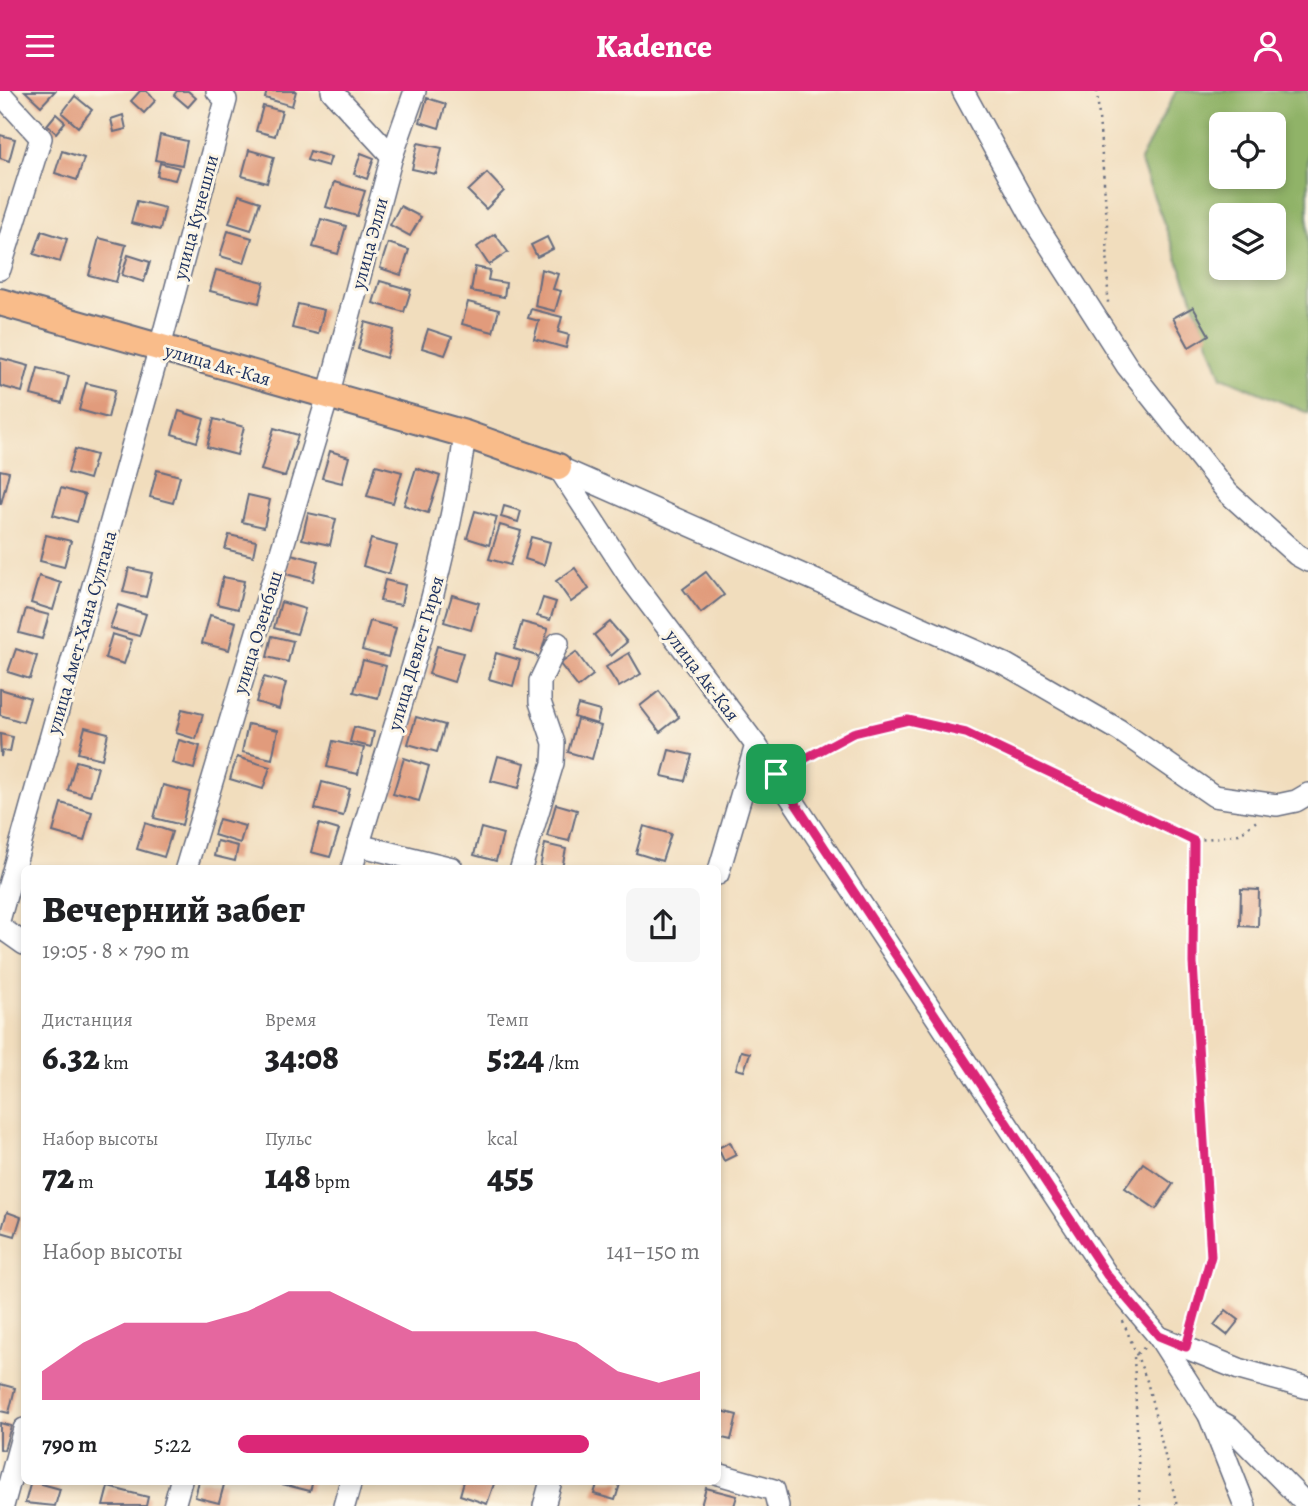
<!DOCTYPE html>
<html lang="ru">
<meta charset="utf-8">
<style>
body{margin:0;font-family:Alegreya,serif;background:#f6f6f6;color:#202124;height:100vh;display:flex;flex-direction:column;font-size:26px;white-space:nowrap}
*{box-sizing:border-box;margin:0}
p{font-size:23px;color:#757577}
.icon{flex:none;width:38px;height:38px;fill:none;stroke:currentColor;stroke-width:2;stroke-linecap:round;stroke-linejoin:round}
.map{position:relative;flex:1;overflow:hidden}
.side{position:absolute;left:21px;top:774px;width:700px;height:620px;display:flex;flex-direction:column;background:#fff;border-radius:10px;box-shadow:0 4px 10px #0003}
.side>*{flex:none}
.fabs{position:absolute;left:1209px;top:21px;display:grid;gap:14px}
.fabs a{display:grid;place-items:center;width:77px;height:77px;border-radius:10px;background:#fff;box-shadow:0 4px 10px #0003;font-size:35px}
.pin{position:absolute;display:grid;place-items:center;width:60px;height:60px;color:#fff;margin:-30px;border-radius:14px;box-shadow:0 4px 10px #0006}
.round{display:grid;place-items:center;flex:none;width:74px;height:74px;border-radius:10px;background:#f6f6f6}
.headline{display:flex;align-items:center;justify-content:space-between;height:119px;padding:0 21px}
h1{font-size:38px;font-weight:800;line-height:52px}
.metrics{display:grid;grid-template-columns:repeat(3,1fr);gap:10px;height:119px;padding:7px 21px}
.metrics div{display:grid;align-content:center}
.metrics b{font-size:35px;font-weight:800}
.metrics small{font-size:19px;font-weight:400}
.metrics p{font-size:19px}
.chart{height:196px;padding:14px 21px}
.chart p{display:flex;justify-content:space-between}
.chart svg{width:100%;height:126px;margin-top:7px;fill:#db2777;opacity:.7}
ul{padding:0 21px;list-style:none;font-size:23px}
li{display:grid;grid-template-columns:112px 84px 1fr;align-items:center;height:52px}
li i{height:18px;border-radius:9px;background:#db2777}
header{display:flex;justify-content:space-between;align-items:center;height:91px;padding:0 21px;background:#db2777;color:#fff;font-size:32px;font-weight:800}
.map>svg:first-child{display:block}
</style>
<header><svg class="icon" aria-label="menu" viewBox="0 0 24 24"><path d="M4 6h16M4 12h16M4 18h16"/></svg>Kadence<svg class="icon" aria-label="person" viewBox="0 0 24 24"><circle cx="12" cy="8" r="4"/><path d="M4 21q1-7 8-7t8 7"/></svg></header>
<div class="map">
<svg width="1308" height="1415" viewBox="0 0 1308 1415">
<rect width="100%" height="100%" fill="#fcf5e5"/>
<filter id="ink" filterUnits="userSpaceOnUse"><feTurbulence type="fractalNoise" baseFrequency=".0143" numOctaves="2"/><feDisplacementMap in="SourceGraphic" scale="14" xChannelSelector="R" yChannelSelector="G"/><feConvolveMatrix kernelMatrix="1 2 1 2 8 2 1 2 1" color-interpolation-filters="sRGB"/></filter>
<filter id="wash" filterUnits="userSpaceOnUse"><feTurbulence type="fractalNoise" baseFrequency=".00686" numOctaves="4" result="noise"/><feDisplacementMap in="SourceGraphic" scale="28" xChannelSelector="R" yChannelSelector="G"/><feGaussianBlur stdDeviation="1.57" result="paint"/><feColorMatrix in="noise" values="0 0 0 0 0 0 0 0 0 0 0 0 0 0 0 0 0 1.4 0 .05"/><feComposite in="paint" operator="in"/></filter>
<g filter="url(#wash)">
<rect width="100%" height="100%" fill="#f1ddbd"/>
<path fill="#90b368" stroke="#567163" stroke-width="2" fill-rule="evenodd" d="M1176,0H1308V322L1222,286L1140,69ZM1222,33H1274V86H1222ZM1222,124H1274V177H1222Z"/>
<g id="blocks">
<g fill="#e19b7c">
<polygon points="25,0 55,0 41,15"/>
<polygon points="140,0 146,0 156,9 144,22 131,10"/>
<polygon points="177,0 188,0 196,7 188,16 174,4"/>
<polygon points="267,0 296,0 292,15 265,7"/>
<polygon points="75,5 92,19 78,36 62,22"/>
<polygon points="427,7 446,13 439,37 420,31"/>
<polygon points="263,15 282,20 275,45 256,40"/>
<polygon points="56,23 65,31 56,42 47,34"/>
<polygon points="123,24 126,38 114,41 111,28"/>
<polygon points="0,44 15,48 9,70 0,67"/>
<polygon points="160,44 187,50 182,74 155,69"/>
<polygon points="418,52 442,57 436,83 412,78"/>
<polygon points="249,59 274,66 267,92 242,85"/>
<polygon points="62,60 84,67 77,89 55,82"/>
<polygon points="310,60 331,66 328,75 307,69"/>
<polygon points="361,62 374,67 367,88 354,83"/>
<polygon points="160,72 179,77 175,89 157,85"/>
<polygon points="487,82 504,100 486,118 468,100"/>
<polygon points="334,91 365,100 357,125 326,116"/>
<polygon points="239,104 260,111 251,139 229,132"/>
<polygon points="137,110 165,117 160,139 131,132"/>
<polygon points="400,115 421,126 410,145 390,134"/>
<polygon points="321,128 346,135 338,163 313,156"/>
<polygon points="42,140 67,148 60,171 34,163"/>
<polygon points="228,140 252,147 244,172 220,165"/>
<polygon points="495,143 508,161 489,174 477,156"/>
<polygon points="547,146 553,158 537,166 531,154"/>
<polygon points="99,147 126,154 116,191 89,184"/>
<polygon points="388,152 409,159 401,184 380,177"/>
<polygon points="128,164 150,171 144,191 122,184"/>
<polygon points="475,176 490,179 488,189 506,192 504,206 471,200"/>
<polygon points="541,178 558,183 553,198 561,200 555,220 535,215"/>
<polygon points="216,179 264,191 259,212 210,200"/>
<polygon points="380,190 411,199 404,221 373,212"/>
<polygon points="468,211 499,219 493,241 462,233"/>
<polygon points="298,213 324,219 318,243 292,237"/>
<polygon points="1193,216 1209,244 1189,256 1173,227"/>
<polygon points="531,218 562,226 558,241 569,244 566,257 534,248 539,230 528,227"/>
<polygon points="365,231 394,239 386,267 358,258"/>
<polygon points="428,238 452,246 445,264 422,257"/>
<polygon points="0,267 29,275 22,301 0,295"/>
<polygon points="38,277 69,285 62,312 31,304"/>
<polygon points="86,292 115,299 108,327 79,319"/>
<polygon points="179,320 204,328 197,351 172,343"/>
<polygon points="214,328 244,336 237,364 207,356"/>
<polygon points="274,337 298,344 285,386 261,379"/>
<polygon points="75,358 96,364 89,388 68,382"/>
<polygon points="330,360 349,366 342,392 322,387"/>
<polygon points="376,374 402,381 393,412 367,405"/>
<polygon points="416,377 440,385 428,422 404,414"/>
<polygon points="0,379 9,381 1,413 0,413"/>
<polygon points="157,379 180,385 173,412 150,406"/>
<polygon points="61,397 85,404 77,431 53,424"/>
<polygon points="248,404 270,409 264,436 242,431"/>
<polygon points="504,415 521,420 518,431 501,426"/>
<polygon points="475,420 497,426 489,454 467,447"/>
<polygon points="308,422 336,428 330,454 302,448"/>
<polygon points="500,434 521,440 510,474 489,468"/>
<polygon points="46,444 71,450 64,476 40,470"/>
<polygon points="229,444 256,450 253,465 225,458"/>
<polygon points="531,446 550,451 544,474 525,468"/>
<polygon points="371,448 397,455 389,483 363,475"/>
<polygon points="291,463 318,470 313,490 286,483"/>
<polygon points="129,477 152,482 146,506 123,501"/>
<polygon points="575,477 589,498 571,511 556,490"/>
<polygon points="706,481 724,504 701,522 683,498"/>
<polygon points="39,485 61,492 53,519 31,512"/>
<polygon points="223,486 244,490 238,518 217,513"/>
<polygon points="385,489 405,494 401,514 380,510"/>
<polygon points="452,504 479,512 471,539 444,531"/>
<polygon points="543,507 556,511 550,529 537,525"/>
<polygon points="281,511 305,518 297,543 274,537"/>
<polygon points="118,514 146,523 139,545 110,537"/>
<polygon points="26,518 49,524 42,548 19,542"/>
<polygon points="210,524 236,531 229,559 202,552"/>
<polygon points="370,530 396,537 388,566 362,559"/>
<polygon points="522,531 548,538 540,566 514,558"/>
<polygon points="610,531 627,551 611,565 594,544"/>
<polygon points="112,543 132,549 124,573 105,567"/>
<polygon points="272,545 293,550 288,571 267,566"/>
<polygon points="437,555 463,562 454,591 429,583"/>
<polygon points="16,558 37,565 30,588 8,581"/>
<polygon points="576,561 593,584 578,596 560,573"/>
<polygon points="496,562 520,569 513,595 489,588"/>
<polygon points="629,562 641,583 619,596 606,576"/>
<polygon points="363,569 386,575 378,607 354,601"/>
<polygon points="264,586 286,592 279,618 256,611"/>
<polygon points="0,598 30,607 23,631 0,624"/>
<polygon points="659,600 679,626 660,641 640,615"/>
<polygon points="578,614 600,620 597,633 574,626"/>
<polygon points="182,618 203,623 196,648 176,642"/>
<polygon points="416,626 445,634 437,661 408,653"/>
<polygon points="577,628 601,635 592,668 568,661"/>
<polygon points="248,633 278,639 272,668 242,661"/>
<polygon points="85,636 108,642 102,668 78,662"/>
<polygon points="354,636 374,641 371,656 350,651"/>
<polygon points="0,643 13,646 10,661 2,660 1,666"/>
<polygon points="179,649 200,655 194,678 172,672"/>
<polygon points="333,650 364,657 358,683 327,676"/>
<polygon points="669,659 692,664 685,690 662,685"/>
<polygon points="498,665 525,672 519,697 491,690"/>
<polygon points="237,666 270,676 263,698 230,688"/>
<polygon points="404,667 429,675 419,710 393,703"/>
<polygon points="76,670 98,676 90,705 68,699"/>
<polygon points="322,691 350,698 343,725 315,718"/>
<polygon points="163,694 190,701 182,734 154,727"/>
<polygon points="61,712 92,721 84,750 53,741"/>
<polygon points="556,713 577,719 569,750 547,745"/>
<polygon points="219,728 245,735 240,752 214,744"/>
<polygon points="145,732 172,741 164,766 137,758"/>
<polygon points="319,733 339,739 330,766 311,761"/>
<polygon points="644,735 671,743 662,770 636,762"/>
<polygon points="481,737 503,743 496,770 474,764"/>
<polygon points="217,750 238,755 235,770 214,765"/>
<polygon points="545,753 566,758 562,777 540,776"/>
<polygon points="1241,798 1259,799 1258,836 1240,835"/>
<polygon points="741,960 750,962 744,980 736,978"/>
<polygon points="730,1051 736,1064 724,1070 718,1057"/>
<polygon points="1143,1072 1173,1093 1156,1118 1125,1097"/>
<polygon points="7,1121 21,1126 15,1145 1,1141"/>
<polygon points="1226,1219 1239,1229 1227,1244 1214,1234"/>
<polygon points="0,1293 15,1297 9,1322 0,1320"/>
<polygon points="718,1319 737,1324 731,1349 718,1346"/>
<polygon points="0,1332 11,1335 4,1359 0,1358"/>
<polygon points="31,1390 60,1398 55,1415 25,1412"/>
<polygon points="199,1390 225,1390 219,1412 195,1406"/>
<polygon points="283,1390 313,1390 310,1400 282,1393"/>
<polygon points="464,1390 495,1390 487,1413 460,1404"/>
<polygon points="598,1390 621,1390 615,1409 594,1403"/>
<polygon points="108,1396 148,1406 146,1415 103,1415"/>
<polygon points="706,1397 737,1405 734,1415 701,1415"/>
</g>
</g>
</g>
<g filter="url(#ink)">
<use href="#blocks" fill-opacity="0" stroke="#666c7f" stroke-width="2"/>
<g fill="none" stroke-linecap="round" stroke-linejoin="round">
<defs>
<g id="minor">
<polyline points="332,0 392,65"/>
<polyline points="963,0 1034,130 1127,275 1228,402 1297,464 1308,470"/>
<polyline points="0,2 41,47 0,178"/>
<polyline points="558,376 633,491 756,654 1107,1184 1159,1246 1239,1278 1308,1297"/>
<polyline points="558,376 1005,573 1119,639 1214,705 1277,714 1296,710 1308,703"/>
<polyline points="358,754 452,777"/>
<polyline points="186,777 328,305 392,65 415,0"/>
<path d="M352,777C393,633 446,492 465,343"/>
<polyline points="521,777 553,672 554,652 540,611 540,590 558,552"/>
<polyline points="718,783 756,654"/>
<polyline points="0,826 160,256 226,9 217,0"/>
<polyline points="0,836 24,853"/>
<polyline points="1159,1246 1209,1324 1245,1415"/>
<polyline points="1209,1324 1230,1336 1308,1415"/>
<polyline points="718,1383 774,1399 778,1415"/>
<polyline points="3,1415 24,1338"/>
<polyline points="174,1415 181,1390"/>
<polyline points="344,1415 351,1390"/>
<polyline points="544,1415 551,1390"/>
</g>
<polyline id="major" points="0,211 465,343 558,376"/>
</defs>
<use href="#minor" stroke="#666c7f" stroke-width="24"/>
<use href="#major" stroke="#666c7f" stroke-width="30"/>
<g stroke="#666c7f" stroke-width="2.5" stroke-dasharray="2 5" stroke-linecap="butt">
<polyline points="1097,0 1107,131 1108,213"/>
<polyline points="791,675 853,642 908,629 966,642 1193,750"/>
<polyline points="1123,1230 1147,1290 1177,1415"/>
<polyline points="1190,1241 1211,1165 1193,872 1193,750 1239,743 1258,729"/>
<polyline points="1140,1415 1134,1265 1145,1256"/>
</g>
<use href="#minor" stroke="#fff" stroke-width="21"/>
<use href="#major" stroke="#f9bc8a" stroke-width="26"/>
</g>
</g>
<g fill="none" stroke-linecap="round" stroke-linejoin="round" filter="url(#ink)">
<defs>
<polygon id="route" points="908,629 966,642 1194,750 1193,872 1211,1165 1186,1256 1159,1245 1107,1184 776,683 853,642"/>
</defs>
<use href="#route" stroke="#fff" stroke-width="14"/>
<use href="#route" stroke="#db2777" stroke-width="9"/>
</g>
<g text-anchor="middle" stroke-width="6" stroke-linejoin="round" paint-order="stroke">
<g font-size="19" fill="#1b2f5e" stroke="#fcf5e5">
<text transform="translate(195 126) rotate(-75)" y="7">улица Кунешли</text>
<text transform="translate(369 152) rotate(-75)" y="7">улица Элли</text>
<text transform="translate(218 273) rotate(16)" y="7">улица Ак-Кая</text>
<text transform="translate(81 541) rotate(-74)" y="7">улица Амет-Хана Султана</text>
<text transform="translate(257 541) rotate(-73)" y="7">улица Озенбаш</text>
<text transform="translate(415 562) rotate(-74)" y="7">улица Девлет Гирея</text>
<text transform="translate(703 584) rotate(53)" y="7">улица Ак-Кая</text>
</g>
</g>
</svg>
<div class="fabs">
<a><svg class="icon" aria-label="locate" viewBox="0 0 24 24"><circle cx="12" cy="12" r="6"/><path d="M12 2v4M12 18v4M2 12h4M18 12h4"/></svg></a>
<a><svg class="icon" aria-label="layers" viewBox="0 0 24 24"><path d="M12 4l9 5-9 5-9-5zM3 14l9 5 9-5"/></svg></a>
</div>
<div class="pin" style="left:776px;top:683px;background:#1e9e55"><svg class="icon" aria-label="arrive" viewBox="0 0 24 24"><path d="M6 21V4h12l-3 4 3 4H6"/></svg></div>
<section class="side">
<div class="headline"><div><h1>Вечерний забег</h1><p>19:05 · 8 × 790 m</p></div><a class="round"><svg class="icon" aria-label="share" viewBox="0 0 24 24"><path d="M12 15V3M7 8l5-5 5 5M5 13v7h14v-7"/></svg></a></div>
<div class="metrics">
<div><p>Дистанция</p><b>6.32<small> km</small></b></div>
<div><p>Время</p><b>34:08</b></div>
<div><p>Темп</p><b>5:24<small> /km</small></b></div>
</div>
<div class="metrics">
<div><p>Набор высоты</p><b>72<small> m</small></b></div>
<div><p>Пульс</p><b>148<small> bpm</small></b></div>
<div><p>kcal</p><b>455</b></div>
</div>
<div class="chart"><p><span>Набор высоты</span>141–150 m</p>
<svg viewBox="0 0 160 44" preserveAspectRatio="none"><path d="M0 44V34L10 24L20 17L30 17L40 17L50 13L60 6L70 6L80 13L90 20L100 20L110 20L120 20L130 24L140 34L150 38L160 34V44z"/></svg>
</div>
<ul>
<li><b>790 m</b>5:22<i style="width:76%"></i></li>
</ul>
</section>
</div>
